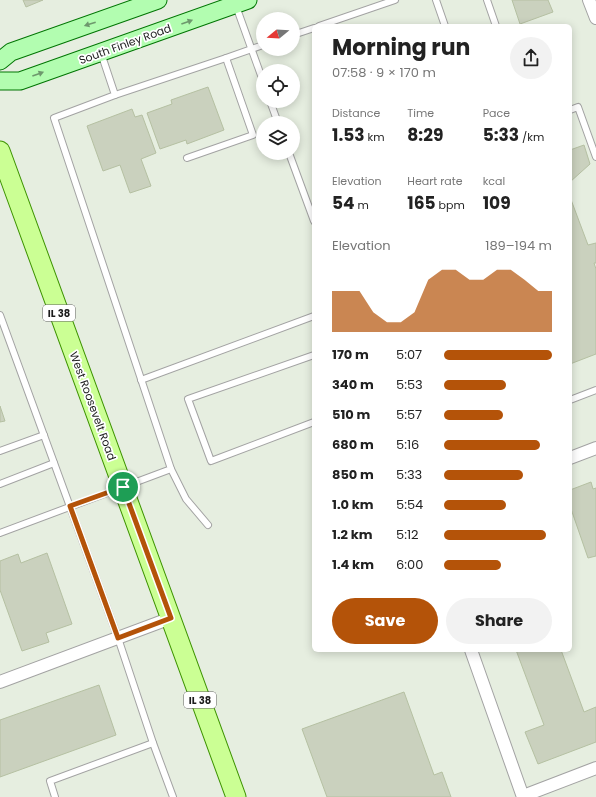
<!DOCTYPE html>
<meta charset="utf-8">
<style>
body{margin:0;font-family:Poppins,sans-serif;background:#f2f2f2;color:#222;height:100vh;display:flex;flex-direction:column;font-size:15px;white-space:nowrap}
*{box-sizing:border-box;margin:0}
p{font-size:13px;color:#767676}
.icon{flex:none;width:22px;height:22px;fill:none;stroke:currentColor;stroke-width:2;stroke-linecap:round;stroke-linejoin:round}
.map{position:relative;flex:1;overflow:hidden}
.side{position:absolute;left:312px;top:24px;width:260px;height:628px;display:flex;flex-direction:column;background:#fff;border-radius:6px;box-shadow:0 2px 10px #0003}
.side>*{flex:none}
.needle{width:26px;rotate:252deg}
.fabs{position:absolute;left:256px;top:12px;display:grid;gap:8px}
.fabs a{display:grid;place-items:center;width:44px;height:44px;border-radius:50%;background:#fff;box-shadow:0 2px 10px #0003;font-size:20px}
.pin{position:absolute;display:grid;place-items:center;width:34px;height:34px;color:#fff;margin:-17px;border:2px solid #fff;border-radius:50%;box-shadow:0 1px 4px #0007}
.round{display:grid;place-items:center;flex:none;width:42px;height:42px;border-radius:21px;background:#f2f2f2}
.head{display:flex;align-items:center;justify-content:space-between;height:68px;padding:0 20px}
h1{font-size:22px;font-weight:700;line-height:30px}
.figures{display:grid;grid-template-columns:repeat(3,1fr);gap:6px;height:68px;padding:4px 20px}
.figures div{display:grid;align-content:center}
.figures b{font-size:17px;font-weight:700}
.figures small{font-size:11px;font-weight:400}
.figures p{font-size:11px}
.chart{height:112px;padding:8px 20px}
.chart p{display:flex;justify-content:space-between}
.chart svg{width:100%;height:72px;margin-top:4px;fill:#b45309;opacity:.7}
.cta{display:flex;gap:8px;margin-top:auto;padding:8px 20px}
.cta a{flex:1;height:46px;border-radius:24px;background:#b45309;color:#fff;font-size:16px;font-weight:700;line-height:46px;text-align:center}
.cta a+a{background:#f2f2f2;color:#222}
ul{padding:0 20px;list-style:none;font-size:13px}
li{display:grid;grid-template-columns:64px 48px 1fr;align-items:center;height:30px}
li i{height:10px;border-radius:5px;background:#b45309}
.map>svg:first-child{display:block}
</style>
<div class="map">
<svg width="596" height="797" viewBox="0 0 596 797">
<rect width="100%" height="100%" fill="#e6eee0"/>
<g fill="#cad1be" stroke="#b5c0a2">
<polygon points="23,0 43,0 26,7"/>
<polygon points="512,0 548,0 553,12 520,24"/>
<polygon points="208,87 224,130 187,144 186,140 160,149 147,113 172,104 171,100"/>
<polygon points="132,109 135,117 142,115 156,153 141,159 151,186 130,193 120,165 103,171 87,126"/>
<polygon points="584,145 590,164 570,182 570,150"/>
<polygon points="570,197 588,245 596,243 596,263 594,263 596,269 596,354 570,364"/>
<polygon points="0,406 5,421 0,422"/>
<polygon points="591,482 593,489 596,488 596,556 588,558 570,506 570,490"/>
<polygon points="47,553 72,624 46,633 49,642 22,651 0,590 0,561 18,554 21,563"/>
<polygon points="516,650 561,650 584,712 596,707 596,742 538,764 525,732 544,725"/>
<polygon points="99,685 116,735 0,777 0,720"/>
<polygon points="404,692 434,775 442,772 451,797 327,797 302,729"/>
</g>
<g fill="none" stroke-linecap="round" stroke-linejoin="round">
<defs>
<g id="service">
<polyline points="436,0 445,26"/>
<polyline points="487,0 496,26"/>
<polyline points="236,6 263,81"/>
<polyline points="319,26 395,0"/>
<polyline points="293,35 314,28"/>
<polyline points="226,58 263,45"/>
<polyline points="115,95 226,58 253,135 187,158"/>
<polyline points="270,101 278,123"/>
<polyline points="570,110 578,107 596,157"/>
<polyline points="289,153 314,221"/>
<polyline points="0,315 118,638 153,743 173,797"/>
<polyline points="314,355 188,399 211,461 314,422"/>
<polyline points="141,380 314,316"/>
<polyline points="570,400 596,390"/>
<polyline points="0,451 44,435"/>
<polyline points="171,469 186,499 208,525"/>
<polyline points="0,484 54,463"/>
<polyline points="0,533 171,469 54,118 115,95 101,53"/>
<polyline points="55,797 50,781 153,743"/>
</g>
<g id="minor">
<polyline points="589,0 596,18"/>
<polyline points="570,458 596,448"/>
<polyline points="471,650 523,797"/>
<polyline points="0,682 171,618"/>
<polyline points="523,796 596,768"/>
</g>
<g id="secondary">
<polyline points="0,61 11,52 158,0"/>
<polyline points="0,81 20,81 248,0"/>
</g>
<polyline id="primary" points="0,151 236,797"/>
</defs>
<use href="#service" stroke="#a3a3a3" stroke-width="8"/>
<use href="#minor" stroke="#a3a3a3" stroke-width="14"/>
<use href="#secondary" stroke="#007503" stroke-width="19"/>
<use href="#primary" stroke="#3d9300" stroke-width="21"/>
<use href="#service" stroke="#fff" stroke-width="6"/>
<use href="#minor" stroke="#fff" stroke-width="12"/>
<use href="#secondary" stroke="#b2fdb0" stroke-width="17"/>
<use href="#primary" stroke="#cbff94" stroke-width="19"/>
</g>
<defs><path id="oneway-solid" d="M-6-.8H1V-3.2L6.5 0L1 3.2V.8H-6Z"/></defs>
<g fill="#6e986d">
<use href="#oneway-solid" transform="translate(187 22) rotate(-20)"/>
<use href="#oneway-solid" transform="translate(90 24) rotate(162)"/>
<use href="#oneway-solid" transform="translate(38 74) rotate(-20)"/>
</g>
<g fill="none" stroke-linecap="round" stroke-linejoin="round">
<defs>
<polygon id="route" points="123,487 171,618 118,638 70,506"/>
</defs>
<use href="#route" stroke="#fff" stroke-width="8"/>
<use href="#route" stroke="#b45309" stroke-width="5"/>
</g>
<g text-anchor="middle" stroke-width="3.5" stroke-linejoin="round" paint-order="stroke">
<g fill="#fff" stroke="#606060" stroke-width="1">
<rect x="43" y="305" width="32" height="16" rx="3"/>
<rect x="184" y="692" width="32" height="16" rx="3"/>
</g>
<g font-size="10" font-weight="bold" fill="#1c1c1c">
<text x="59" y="317">IL 38</text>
<text x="200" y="704">IL 38</text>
</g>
<g font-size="11" fill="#1c1c1c" stroke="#fff">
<text transform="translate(125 44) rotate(-20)" y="4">South Finley Road</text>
<text transform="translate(93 406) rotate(70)" y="4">West Roosevelt Road</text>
</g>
</g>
</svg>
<div class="fabs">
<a><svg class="needle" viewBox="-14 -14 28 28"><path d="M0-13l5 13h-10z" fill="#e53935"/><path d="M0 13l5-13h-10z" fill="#767676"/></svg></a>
<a><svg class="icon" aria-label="locate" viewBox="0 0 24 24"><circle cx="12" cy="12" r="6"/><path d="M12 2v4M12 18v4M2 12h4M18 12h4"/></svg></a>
<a><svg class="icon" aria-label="layers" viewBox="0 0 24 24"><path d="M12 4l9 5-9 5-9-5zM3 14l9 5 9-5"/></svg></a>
</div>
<div class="pin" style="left:123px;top:487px;background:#1e9e55"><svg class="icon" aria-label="arrive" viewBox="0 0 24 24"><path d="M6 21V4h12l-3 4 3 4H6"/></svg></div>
<section class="side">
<div class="head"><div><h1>Morning run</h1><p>07:58 · 9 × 170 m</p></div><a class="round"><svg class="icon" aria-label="share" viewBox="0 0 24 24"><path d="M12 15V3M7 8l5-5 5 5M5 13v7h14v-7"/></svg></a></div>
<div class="figures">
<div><p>Distance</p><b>1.53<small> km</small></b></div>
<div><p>Time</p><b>8:29</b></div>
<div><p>Pace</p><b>5:33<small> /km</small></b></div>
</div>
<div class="figures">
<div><p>Elevation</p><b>54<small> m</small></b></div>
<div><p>Heart rate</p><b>165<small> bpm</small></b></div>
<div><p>kcal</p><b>109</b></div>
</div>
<div class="chart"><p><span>Elevation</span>189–194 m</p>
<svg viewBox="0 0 160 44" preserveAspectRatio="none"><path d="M0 44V19L10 19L20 19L30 32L40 38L50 38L60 32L70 12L80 6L90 6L100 12L110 12L120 6L130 6L140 12L150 19L160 19V44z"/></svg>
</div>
<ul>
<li><b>170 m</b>5:07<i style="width:100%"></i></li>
<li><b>340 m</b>5:53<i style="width:57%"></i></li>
<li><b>510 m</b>5:57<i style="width:55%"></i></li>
<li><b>680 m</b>5:16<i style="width:89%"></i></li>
<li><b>850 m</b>5:33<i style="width:73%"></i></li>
<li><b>1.0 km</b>5:54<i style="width:57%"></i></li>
<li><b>1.2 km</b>5:12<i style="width:94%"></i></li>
<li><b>1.4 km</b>6:00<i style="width:53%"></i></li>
</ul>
<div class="cta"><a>Save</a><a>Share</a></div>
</section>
</div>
